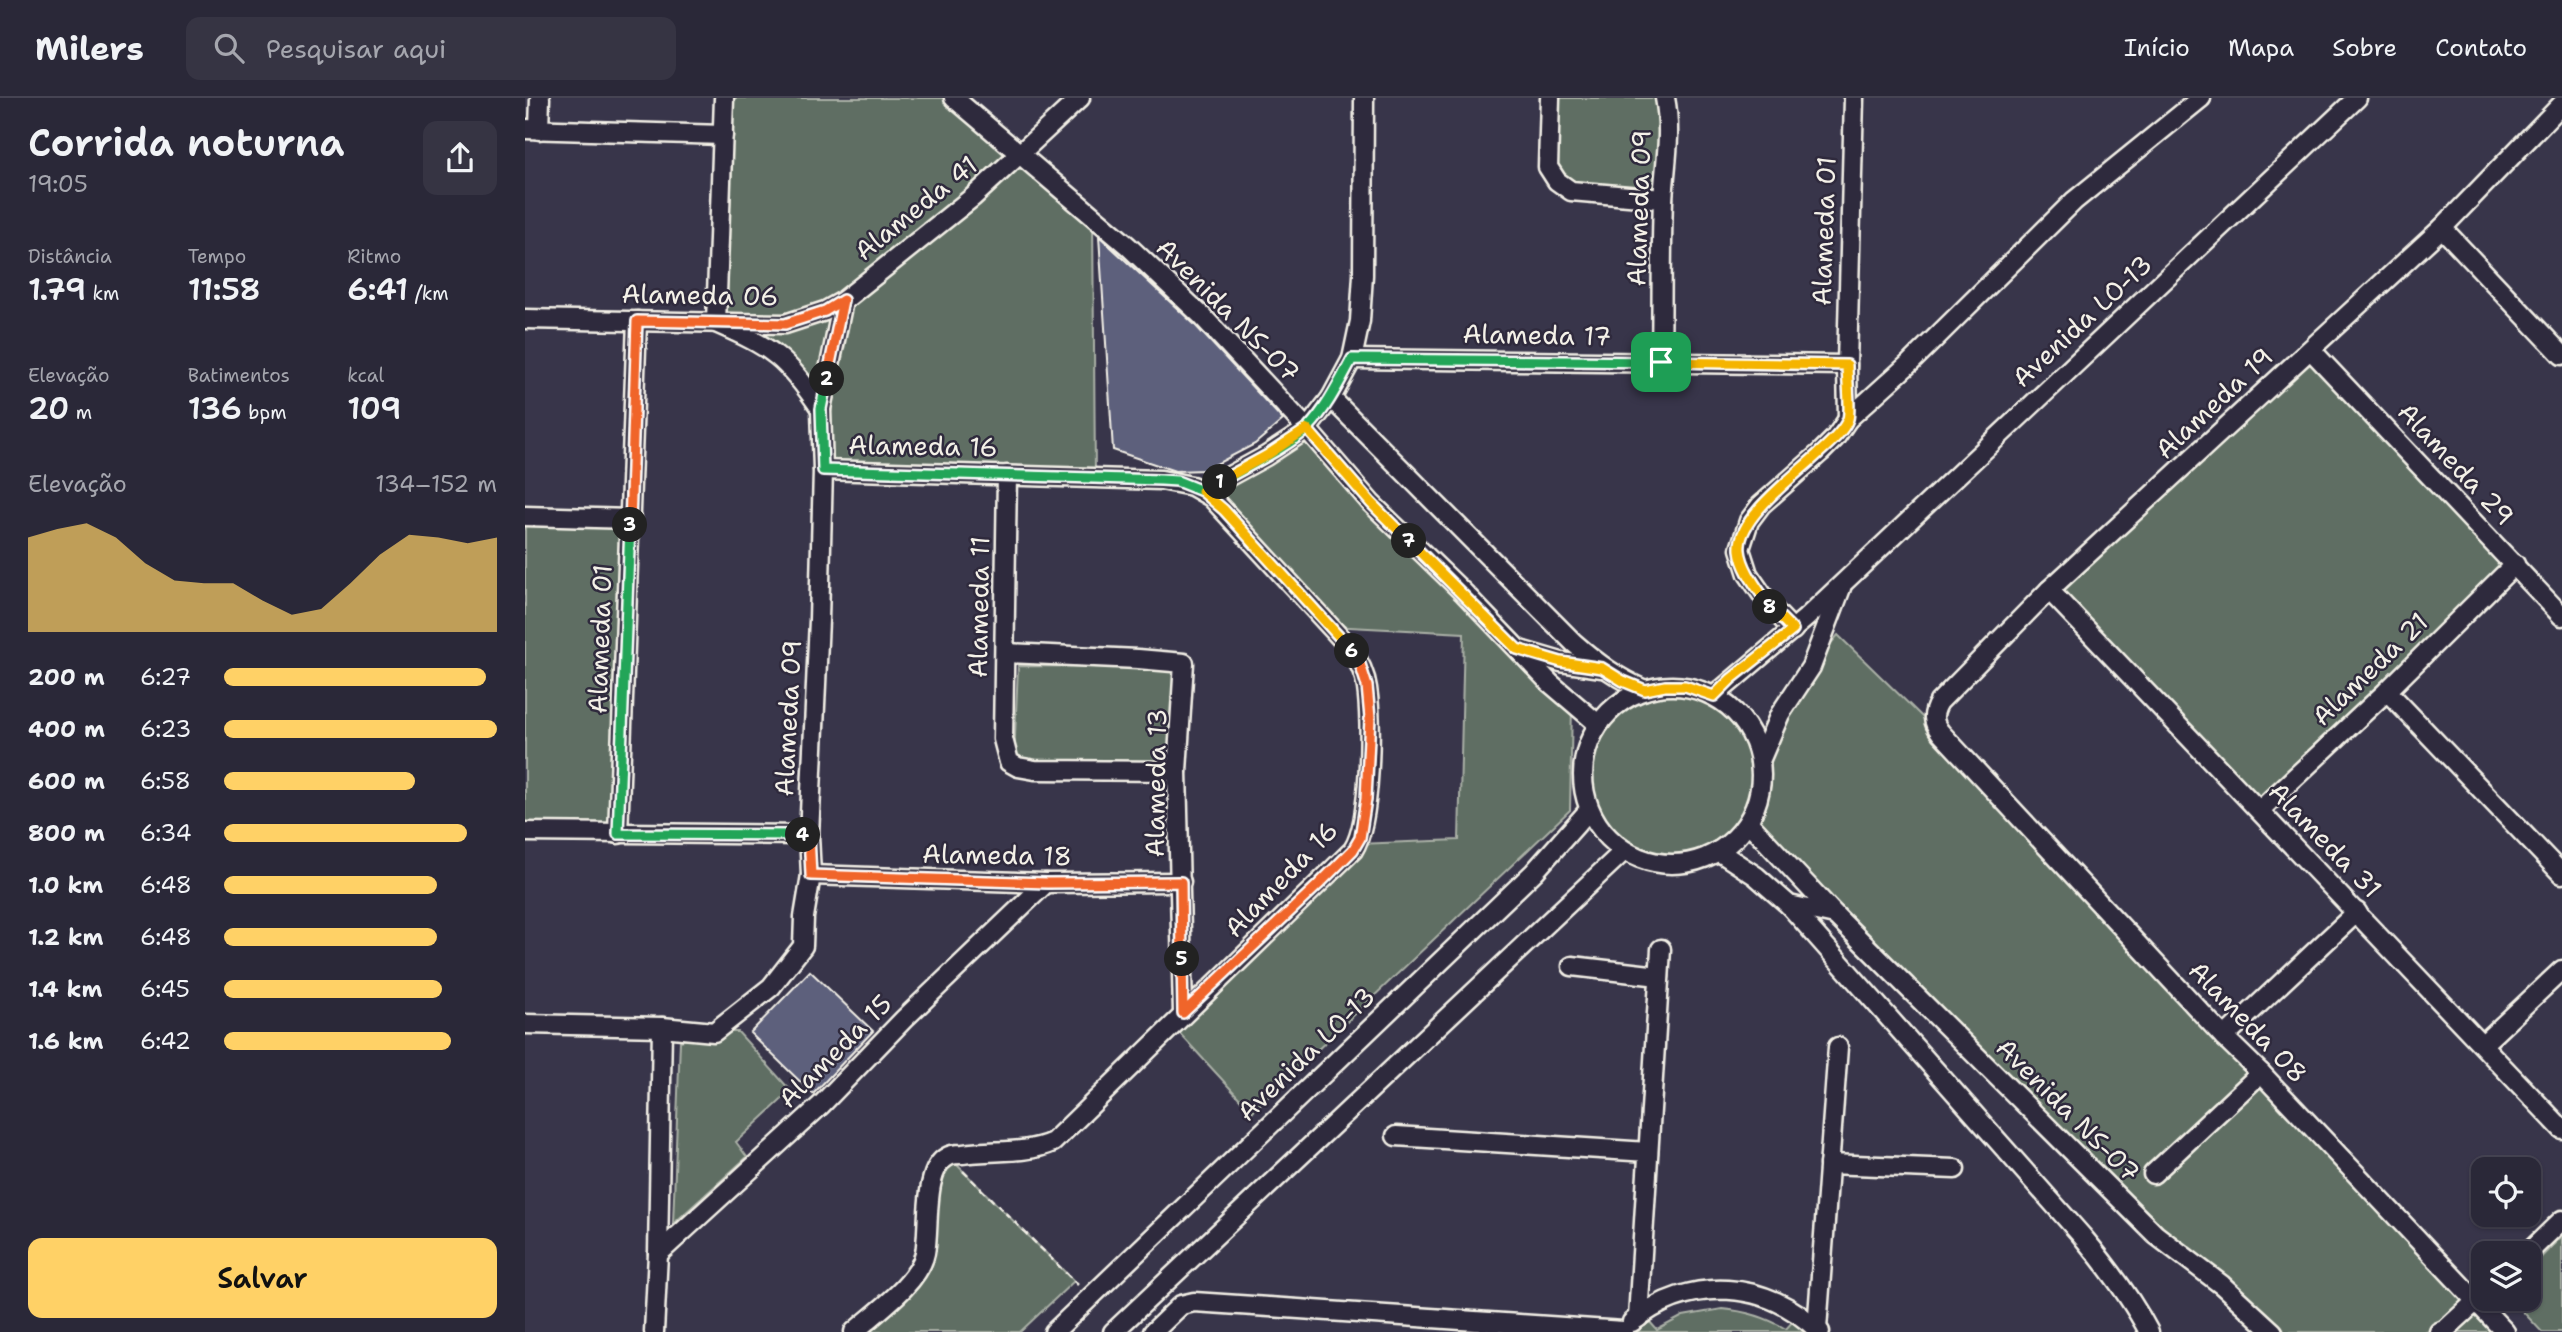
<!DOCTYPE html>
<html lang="pt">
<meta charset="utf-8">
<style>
body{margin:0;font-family:"Shantell Sans",sans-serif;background:#363443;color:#f1f3f6;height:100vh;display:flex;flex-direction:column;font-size:26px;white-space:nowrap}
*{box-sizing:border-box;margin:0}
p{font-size:23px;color:#a5a6ae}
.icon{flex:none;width:38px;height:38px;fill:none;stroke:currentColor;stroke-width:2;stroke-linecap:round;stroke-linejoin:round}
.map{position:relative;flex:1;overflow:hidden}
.side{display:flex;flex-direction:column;background:#2a2838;width:525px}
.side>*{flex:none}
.fabs{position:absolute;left:1946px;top:1059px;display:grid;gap:14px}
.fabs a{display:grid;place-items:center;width:70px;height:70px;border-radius:14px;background:#2a2838;box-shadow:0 2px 5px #0004,0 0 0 2px #464453;font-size:35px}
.pin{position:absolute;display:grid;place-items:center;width:60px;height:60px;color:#fff;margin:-30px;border-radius:14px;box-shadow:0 4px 10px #0006}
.km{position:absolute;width:35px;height:35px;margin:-18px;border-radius:50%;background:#222;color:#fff;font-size:19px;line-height:35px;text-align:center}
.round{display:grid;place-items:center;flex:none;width:74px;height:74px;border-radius:14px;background:#363443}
.overview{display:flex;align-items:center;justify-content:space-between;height:119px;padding:0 28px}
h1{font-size:38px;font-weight:600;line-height:52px}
.stats{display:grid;grid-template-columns:repeat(3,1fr);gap:10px;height:119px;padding:7px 28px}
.stats div{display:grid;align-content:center}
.stats b{font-size:30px;font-weight:600}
.stats small{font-size:19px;font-weight:400}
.stats p{font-size:19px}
.chart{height:196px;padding:14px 28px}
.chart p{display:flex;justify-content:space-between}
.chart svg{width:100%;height:126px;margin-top:7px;fill:#ffd166;opacity:.7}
.primary-button{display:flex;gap:14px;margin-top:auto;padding:14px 28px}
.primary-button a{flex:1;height:80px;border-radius:14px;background:#ffd166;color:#111;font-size:28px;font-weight:600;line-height:80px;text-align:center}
ul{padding:0 28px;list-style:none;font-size:23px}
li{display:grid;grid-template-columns:112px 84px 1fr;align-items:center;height:52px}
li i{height:18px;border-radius:9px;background:#ffd166}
header{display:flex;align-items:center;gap:42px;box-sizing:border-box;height:98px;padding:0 35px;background:#2a2838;border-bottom:2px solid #464453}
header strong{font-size:33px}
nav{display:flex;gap:38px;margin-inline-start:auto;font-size:24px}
.search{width:490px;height:63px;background:#363443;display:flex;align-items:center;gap:18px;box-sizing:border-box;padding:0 24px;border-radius:14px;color:#a5a6ae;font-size:26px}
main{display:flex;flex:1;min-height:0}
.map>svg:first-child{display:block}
</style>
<header>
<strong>Milers</strong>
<div class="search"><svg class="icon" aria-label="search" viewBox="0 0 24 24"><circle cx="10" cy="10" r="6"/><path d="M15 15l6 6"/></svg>Pesquisar aqui</div>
<nav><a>Início</a><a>Mapa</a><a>Sobre</a><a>Contato</a></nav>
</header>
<main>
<section class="side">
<div class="overview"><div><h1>Corrida noturna</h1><p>19:05</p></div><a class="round"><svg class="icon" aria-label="share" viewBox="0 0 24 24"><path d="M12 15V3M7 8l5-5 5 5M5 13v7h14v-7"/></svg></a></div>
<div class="stats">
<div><p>Distância</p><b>1.79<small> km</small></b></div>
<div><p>Tempo</p><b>11:58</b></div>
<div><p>Ritmo</p><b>6:41<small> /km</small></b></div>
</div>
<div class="stats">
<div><p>Elevação</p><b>20<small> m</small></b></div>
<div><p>Batimentos</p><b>136<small> bpm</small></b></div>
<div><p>kcal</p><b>109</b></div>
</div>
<div class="chart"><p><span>Elevação</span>134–152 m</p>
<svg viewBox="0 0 160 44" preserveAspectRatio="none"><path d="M0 44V11L10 8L20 6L30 11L40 20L50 26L60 27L70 27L80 33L90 38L100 36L110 27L120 17L130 10L140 11L150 13L160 11V44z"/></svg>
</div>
<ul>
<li><b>200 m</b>6:27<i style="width:96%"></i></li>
<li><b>400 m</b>6:23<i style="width:100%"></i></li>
<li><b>600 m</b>6:58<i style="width:70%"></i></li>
<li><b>800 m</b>6:34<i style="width:89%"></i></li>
<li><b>1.0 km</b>6:48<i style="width:78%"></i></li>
<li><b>1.2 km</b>6:48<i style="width:78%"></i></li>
<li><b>1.4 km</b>6:45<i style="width:80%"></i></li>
<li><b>1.6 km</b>6:42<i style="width:83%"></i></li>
</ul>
<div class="primary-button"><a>Salvar</a></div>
</section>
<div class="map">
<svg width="2037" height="1234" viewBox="0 0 2037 1234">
<rect width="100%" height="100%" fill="#38354a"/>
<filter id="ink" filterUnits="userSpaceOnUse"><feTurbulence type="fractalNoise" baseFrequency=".0143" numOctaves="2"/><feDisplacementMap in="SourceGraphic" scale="14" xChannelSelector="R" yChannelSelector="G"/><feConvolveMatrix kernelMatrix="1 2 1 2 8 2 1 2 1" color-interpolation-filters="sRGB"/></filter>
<g filter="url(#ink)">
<g fill="#5f6e64" stroke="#aab0a6" stroke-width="2">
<polygon points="199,0 433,0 568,118 570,379 298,372 296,311 274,278 191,225"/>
<polygon points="1025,0 1140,0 1138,101 1046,93 1026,77"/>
<polygon points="1786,252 1990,466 1735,712 1524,492"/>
<polygon points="782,331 1047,606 1045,712 727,1014 646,926 832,746 934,742 939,535 805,528 677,393"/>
<polygon points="0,418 106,421 93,736 0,732"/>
<path d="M1313,537L1428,649L1981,1234H1736L1627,1141L1222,724C1198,754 1168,769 1129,764C1105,761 1087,745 1074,726C1010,635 1144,532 1221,627C1228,636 1231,651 1234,662L1286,569Z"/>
<polygon points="493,568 659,569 649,667 489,662"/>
<polygon points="189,934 213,934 266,993 211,1044 222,1059 148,1126 155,943"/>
<polygon points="423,1058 549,1183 495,1234 329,1234 384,1184"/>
<polygon points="2037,1123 2037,1234 2017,1234 1986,1201 2004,1200 2004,1172 2036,1139 2029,1130"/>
<path d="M1197,1211C1221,1213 1241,1219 1261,1231L1268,1223L1282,1234H1111L1124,1223L1132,1232L1158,1218Z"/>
</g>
<g fill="#5d607c" stroke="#f4f1e8" stroke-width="2">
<polygon points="574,138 669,226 758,322 730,346 680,372 650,373 588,352"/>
<polygon points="285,873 348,933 288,996 225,935"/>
</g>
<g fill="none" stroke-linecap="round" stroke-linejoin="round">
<defs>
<g id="minor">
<path d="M199,0L191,225C248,250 261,259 296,311"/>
<polyline points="429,0 603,148 677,218 782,331 846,405 939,495 1025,585 1073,626"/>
<polyline points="1025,0 1023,69 1032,83 1046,93 1138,101"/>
<polyline points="0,31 198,37"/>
<polyline points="14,32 15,0"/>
<polyline points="1917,130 2037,257"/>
<polyline points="0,221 260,226 300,213 318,203 448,99 555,0"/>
<polyline points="1786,252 2037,518"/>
<polyline points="827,261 1322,267"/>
<path d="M1136,264C1137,210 1136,156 1138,102C1140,67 1147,35 1140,0"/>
<path d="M806,300L1049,545C1072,565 1092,580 1120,592"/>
<polyline points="1323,321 1322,267 1329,0"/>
<path d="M298,372L636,382L667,388L686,399L825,550C834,563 840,575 842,590C847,624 846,725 828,752L528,1044C499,1057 468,1051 438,1056C433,1056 426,1056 422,1059C398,1071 405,1130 400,1155C394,1185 351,1214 329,1234"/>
<polyline points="482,377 478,641 484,664 493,669 510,672 652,673"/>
<polyline points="677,393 741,358 782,331 806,300 827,261 835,223 838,177 839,0"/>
<polyline points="0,418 106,421"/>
<polyline points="1524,492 2037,1031"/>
<polyline points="1268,532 1245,508 1223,476 1215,451 1224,423 1236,407 1296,354 1310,340 1323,321 1385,265 1549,103 1676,0"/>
<polyline points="995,552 1036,564 1077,570"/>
<polyline points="481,555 613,561 659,565 652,673 658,915"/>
<circle cx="1147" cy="677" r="89"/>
<polyline points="1862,593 2037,776"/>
<polyline points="1189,598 1281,520 1832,0"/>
<polyline points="1235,663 1255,616 1286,569 1316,490"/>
<polyline points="1735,712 1862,593 1990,466"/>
<polyline points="1223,724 1310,817 1631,1137 1697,1187 1748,1234"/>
<polyline points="0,734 284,737"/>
<polyline points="93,736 112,223"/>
<polyline points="1193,753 1231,778 1264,807 1310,817"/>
<polyline points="286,777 521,785 656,784"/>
<path d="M1264,807L1557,1138C1583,1169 1605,1198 1624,1234"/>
<polyline points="1047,868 1134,878"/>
<polyline points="0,926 137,929 189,934 246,889 278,848 279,819 286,777 284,737 294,522 298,372 296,311 318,203"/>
<polyline points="1699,939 1832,814"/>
<polyline points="1958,946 2037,872"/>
<polyline points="871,1038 1123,1054"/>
<polyline points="1304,1066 1430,1071"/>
<polyline points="1628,1076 1736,975"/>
<polyline points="2003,1155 2037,1122"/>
<polyline points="133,1156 296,1007 379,921 521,785"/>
<polyline points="1113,1220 1136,851"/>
<path d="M1107,1224C1165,1177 1242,1182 1295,1234"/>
<polyline points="1292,1231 1313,949"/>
<polyline points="129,1234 133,1156 137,929"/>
<polyline points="529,1234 1009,774 1064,712"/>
<polyline points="588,1234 1099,753"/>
<polyline points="628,1234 656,1207 669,1204 1098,1233"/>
<polyline points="1914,1234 1921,1231 1958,1197"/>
<path d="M1980,1234L1736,975L1699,939L1416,635C1407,624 1407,616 1414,604L1524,492L1917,130L2037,6"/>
</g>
</defs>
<use href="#minor" stroke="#f4f1e8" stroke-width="23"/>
<polyline stroke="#f4f1e8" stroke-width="2.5" stroke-dasharray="7 5" stroke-linecap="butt" points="438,1073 553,1187"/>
<use href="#minor" stroke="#2f2a3d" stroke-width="18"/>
</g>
</g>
<g fill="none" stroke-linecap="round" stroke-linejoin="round" filter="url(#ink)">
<defs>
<path id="split-1" d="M695,384C719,370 763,349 783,330C802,310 814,285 827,261L1136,264"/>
<polyline id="split-2" points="302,281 296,311 298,372 636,382 652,383 677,393 695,384"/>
<polyline id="split-3" points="105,427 112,223 260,226 300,213 318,202 302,281"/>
<polyline id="split-4" points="105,427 93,736 278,737"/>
<polyline id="split-5" points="278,737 284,737 286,777 522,785 656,784 657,861"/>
<polyline id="split-6" points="657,861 658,915 793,787 828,752 835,740 841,701 845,620 842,588 835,566 827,553"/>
<polyline id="split-7" points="827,553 699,412 677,393 741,358 782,331 846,405 884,443"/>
<polyline id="split-8" points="884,443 992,551 1036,564 1077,570 1098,583 1120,592 1140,588 1160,588 1189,598 1206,581 1268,532 1245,509"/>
<path id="split-9" d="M1136,264L1322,267C1322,279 1326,312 1323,321C1319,333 1304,346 1295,354C1273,376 1212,418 1215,452C1217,472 1234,492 1245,509"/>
</defs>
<use href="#split-1" stroke="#fff" stroke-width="14"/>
<use href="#split-2" stroke="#fff" stroke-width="14"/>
<use href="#split-3" stroke="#fff" stroke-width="14"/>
<use href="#split-4" stroke="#fff" stroke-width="14"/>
<use href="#split-5" stroke="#fff" stroke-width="14"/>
<use href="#split-6" stroke="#fff" stroke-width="14"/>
<use href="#split-7" stroke="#fff" stroke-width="14"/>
<use href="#split-8" stroke="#fff" stroke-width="14"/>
<use href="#split-9" stroke="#fff" stroke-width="14"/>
<use href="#split-1" stroke="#22a559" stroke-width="9"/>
<use href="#split-2" stroke="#22a559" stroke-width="9"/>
<use href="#split-3" stroke="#f0652b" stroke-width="9"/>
<use href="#split-4" stroke="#22a559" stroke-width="9"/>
<use href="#split-5" stroke="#f0652b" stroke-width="9"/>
<use href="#split-6" stroke="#f0652b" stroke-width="9"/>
<use href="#split-7" stroke="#f5b400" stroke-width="9"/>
<use href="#split-8" stroke="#f5b400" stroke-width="9"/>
<use href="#split-9" stroke="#f5b400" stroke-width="9"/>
</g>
<g text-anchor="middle" stroke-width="5" stroke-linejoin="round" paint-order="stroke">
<g font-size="26" fill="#f4f1e8" stroke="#2f2a3d">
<text transform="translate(391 110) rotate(-39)" y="9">Alameda 41</text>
<text transform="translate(1114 110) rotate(-88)" y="9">Alameda 09</text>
<text transform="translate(1299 133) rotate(-88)" y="9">Alameda 01</text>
<text transform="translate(175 197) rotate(1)" y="9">Alameda 06</text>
<text transform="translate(703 212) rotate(45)" y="9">Avenida NS-07</text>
<text transform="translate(1557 223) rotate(-43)" y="9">Avenida LO-13</text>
<text transform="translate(1012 237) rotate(1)" y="9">Alameda 17</text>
<text transform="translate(1689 305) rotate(-43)" y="9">Alameda 19</text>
<text transform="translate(398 348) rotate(1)" y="9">Alameda 16</text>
<text transform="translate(1931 366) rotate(47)" y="9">Alameda 29</text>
<text transform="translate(454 509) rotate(-89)" y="9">Alameda 11</text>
<text transform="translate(75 541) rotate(-88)" y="9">Alameda 01</text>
<text transform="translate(1845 571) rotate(-44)" y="9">Alameda 21</text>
<text transform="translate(263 620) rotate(-87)" y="9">Alameda 09</text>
<text transform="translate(631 685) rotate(-89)" y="9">Alameda 13</text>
<text transform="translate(1800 742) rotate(46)" y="9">Alameda 31</text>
<text transform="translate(472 757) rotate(1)" y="9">Alameda 18</text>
<text transform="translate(756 781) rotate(-46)" y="9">Alameda 16</text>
<text transform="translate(1723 924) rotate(46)" y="9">Alameda 08</text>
<text transform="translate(310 953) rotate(-45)" y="9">Alameda 15</text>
<text transform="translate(781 956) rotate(-44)" y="9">Avenida LO-13</text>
<text transform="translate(1543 1012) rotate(45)" y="9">Avenida NS-07</text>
</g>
</g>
</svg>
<div class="fabs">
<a><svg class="icon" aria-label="locate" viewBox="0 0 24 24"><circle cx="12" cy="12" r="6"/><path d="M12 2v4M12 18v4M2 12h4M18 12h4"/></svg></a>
<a><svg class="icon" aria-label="layers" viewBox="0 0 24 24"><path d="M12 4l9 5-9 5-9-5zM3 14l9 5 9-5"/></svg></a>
</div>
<div class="pin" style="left:1136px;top:264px;background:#1e9e55"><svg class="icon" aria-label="arrive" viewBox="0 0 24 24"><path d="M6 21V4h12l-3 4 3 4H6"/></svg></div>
<b class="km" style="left:695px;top:384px">1</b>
<b class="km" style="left:302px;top:281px">2</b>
<b class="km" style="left:105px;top:427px">3</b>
<b class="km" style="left:278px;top:737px">4</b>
<b class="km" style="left:657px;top:861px">5</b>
<b class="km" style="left:827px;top:553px">6</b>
<b class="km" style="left:884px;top:443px">7</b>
<b class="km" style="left:1245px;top:509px">8</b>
</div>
</main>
